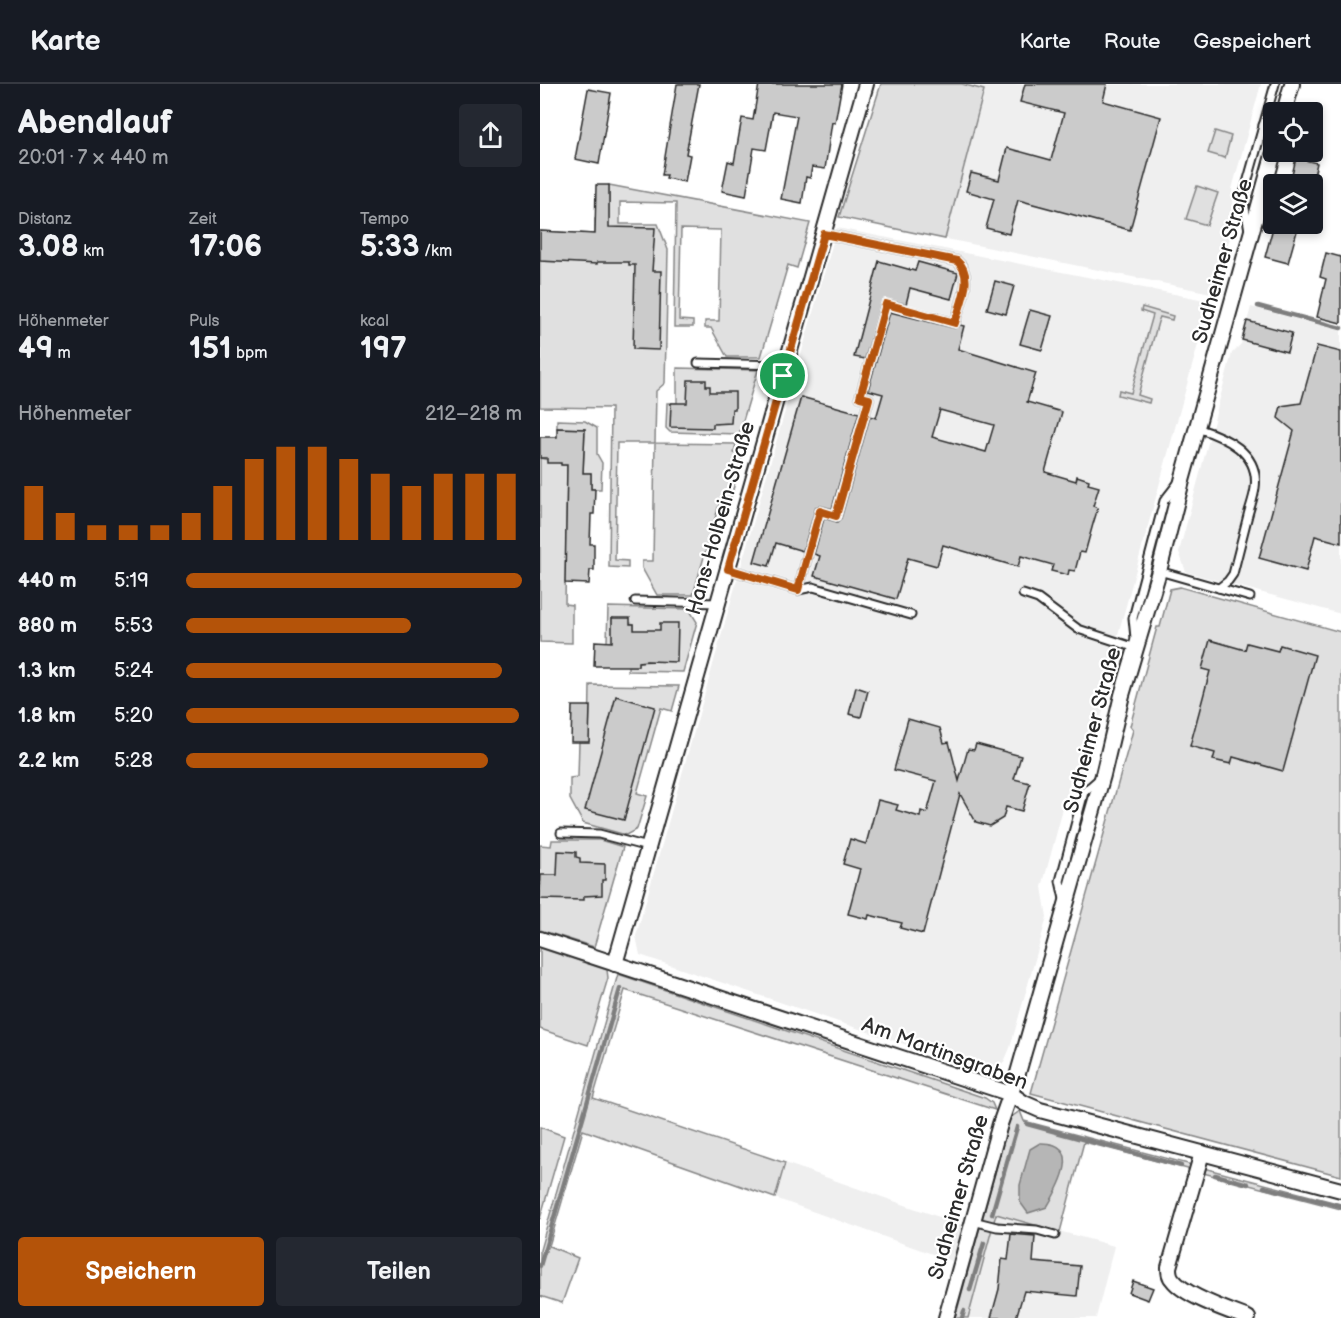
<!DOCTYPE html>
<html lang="de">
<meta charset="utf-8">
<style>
body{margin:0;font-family:"Balsamiq Sans",sans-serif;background:#242831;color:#f1f3f6;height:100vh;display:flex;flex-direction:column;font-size:22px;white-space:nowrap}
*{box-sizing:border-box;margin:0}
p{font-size:20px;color:#9ea1a6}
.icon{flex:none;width:33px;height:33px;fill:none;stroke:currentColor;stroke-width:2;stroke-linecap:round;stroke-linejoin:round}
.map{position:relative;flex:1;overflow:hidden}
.details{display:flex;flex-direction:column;background:#171b24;width:540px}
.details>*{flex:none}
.tools{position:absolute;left:723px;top:18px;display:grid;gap:12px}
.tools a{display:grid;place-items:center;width:60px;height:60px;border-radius:6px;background:#171b24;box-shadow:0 3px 9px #0003;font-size:30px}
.pin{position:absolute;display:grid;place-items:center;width:51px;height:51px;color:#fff;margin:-26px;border:3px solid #fff;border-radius:50%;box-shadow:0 2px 6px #0007}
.round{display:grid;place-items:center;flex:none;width:63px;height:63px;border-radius:6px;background:#242831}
.summary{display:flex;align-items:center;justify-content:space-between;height:102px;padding:0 18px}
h1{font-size:33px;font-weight:800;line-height:45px}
.metrics{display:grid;grid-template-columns:repeat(3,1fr);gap:9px;height:102px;padding:6px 18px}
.metrics div{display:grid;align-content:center}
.metrics b{font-size:30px;font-weight:800}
.metrics small{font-size:16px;font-weight:400}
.metrics p{font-size:16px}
.chart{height:168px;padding:12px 18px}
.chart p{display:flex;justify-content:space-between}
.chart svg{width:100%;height:108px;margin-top:6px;stroke:#b45309;stroke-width:6}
.primary-button{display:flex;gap:12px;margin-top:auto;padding:12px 18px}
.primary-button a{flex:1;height:69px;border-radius:6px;background:#b45309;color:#fff;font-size:24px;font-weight:800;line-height:69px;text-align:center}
.primary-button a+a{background:#242831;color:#f1f3f6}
ul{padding:0 18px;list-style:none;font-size:20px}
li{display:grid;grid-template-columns:96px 72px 1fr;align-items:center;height:45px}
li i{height:15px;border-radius:8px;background:#b45309}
header{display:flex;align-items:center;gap:36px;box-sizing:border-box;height:84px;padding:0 30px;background:#171b24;border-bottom:2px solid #363941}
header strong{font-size:28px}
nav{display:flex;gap:33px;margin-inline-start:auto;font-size:21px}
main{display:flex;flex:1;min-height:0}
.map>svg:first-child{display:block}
</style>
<header>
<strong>Karte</strong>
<nav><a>Karte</a><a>Route</a><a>Gespeichert</a></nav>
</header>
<main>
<section class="details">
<div class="summary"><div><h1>Abendlauf</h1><p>20:01 · 7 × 440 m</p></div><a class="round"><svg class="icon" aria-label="share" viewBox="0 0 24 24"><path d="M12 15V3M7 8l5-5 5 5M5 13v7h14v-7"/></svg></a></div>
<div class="metrics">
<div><p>Distanz</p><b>3.08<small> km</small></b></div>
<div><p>Zeit</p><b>17:06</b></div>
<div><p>Tempo</p><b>5:33<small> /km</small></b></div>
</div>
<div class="metrics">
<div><p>Höhenmeter</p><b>49<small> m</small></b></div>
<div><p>Puls</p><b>151<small> bpm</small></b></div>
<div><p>kcal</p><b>197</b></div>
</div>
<div class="chart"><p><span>Höhenmeter</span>212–218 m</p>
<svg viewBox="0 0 160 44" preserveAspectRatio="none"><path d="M5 44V22M15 44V33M25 44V38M35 44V38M45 44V38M55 44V33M65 44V22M75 44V11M85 44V6M95 44V6M105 44V11M115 44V17M125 44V22M135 44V17M145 44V17M155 44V17"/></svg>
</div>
<ul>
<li><b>440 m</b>5:19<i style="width:100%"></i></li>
<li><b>880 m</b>5:53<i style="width:67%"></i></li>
<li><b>1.3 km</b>5:24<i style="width:94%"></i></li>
<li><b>1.8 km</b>5:20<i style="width:99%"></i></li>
<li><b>2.2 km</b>5:28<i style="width:90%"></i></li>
</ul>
<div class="primary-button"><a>Speichern</a><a>Teilen</a></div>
</section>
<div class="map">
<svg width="801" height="1234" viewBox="0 0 801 1234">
<rect width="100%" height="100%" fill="#fff"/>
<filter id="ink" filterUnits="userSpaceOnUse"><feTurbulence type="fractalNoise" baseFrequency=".0167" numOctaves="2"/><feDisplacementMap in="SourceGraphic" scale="12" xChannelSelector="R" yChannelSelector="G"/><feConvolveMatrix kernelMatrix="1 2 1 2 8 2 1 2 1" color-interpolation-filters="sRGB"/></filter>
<g filter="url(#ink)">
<g fill="#efefef">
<polygon points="341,0 721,0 692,105 695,140 671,209 299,133"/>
<polygon points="297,144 670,217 571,576 569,604 547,687 530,699 502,803 507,833 470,964 464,978 457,983 449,986 441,986 100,871 96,852"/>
<polygon points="711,223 801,247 801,530 646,488 639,468 692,269 701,260"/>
<polygon points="245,1079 425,1142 415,1178 235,1114"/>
<polygon points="456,1130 574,1162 556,1234 428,1234"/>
</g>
<g fill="#e0e0e0" stroke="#868686" stroke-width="1.5">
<polygon points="341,0 422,0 444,6 405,155 299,133"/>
<polygon points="675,47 691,52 685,74 668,69"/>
<polygon points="69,101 270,139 257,184 248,181 221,273 187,273 171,244 165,244 165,237 179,237 181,146 141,145 139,236 153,237 153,243 134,243 136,119 80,118 80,140 118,140 128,166 125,299 116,307 115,359 196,360 194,369 203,371 190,416 181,414 153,511 117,511 102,484 102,477 113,477 115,359 77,359 75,476 88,477 88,484 69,483 71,324 0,323 0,147 55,150 55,135 69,135"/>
<polygon points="657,102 678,109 667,141 646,135"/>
<polygon points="602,223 633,232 632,236 620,233 618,238 598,311 610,315 609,319 578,311 579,306 591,309 613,231 601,227"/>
<polygon points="137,284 218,286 199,350 130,348 126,344 127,319 137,319"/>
<polygon points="17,336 45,337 57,344 57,370 62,379 61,405 51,405 51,389 43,389 45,345 17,344"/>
<polygon points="0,374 21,379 22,381 27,381 25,520 32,521 32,559 0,558"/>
<polygon points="640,503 801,548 801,1092 491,1009 590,657 593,646 590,642 617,543 620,543 630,505"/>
<polygon points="68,523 149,525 157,538 143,588 88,587 88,582 98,582 98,578 116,577 116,563 94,549 94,540 72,534 73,558 67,558"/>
<polygon points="50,601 139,602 132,627 121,624 97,709 107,712 97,745 86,751 43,739 30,715 30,694 38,693 39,658 49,658"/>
<polygon points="12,756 60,756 83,763 54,863 0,846 0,761 11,762"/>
<polygon points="0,864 67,886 68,894 48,961 0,945"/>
<polygon points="78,890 445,1014 452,1019 455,1026 85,906 53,1014 245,1079 235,1114 43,1046 9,1162 38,1174 22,1219 0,1212 0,1166"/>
<polygon points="480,1027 484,1037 801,1120 801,1125 544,1058 520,1148 456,1130 428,1234 415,1234 470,1034"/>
<polygon points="0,1043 24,1052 0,1135"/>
</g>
<path fill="#b6b6b6" stroke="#7e7e7e" stroke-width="1.5" d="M500,1059C545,1058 519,1103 507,1123L488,1129L480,1118V1101L490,1065Z"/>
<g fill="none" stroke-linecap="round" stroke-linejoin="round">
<g stroke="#7e7e7e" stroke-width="4.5">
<polyline points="718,222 801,244"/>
<polyline points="487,1040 641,1082"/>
<polyline points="675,1091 708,1100"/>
<polyline points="724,1103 801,1122"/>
<polyline points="452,1130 477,1043"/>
<polyline points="0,1182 80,905"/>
<polyline points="430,1206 444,1159"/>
<polyline points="422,1234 424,1227"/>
</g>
</g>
<g fill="#cbcbcb" stroke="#2b2b2b" stroke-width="1.5" fill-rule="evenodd">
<polygon points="137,0 159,0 146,70 150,71 145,98 126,94 127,91 122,91"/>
<polygon points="219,0 302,0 295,39 292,38 285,85 272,83 270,94 266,93 262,119 241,115 257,32 233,28 226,66 214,64 206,112 182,107 188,77 194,79 202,34 213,36"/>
<polygon points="485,0 567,0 563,17 621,33 590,146 478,116 469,150 446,144 454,115 426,107 431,89 459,96 467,64 511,76 524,29 480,18"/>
<polygon points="48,5 71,9 59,80 35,75"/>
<polygon points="756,74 777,79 772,100 750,100"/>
<polygon points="56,101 69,101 69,143 115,144 112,187 121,187 119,266 93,265 95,181 89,181 89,178 57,178 57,180 0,177 0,147 55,150"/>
<polygon points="734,140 759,140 748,179 725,173"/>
<polygon points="786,169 801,173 801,239 777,233 786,195 780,193"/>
<polygon points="339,177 375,187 378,178 418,189 411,215 370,204 366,220 347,216 343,217 325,275 314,273"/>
<polygon points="455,197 474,202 466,230 447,225"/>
<polygon points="490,226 512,232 502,266 480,260"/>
<path d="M350,228L414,244L420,241L424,242L418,265L496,289L487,318L522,328L505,388L536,397L537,392L549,396L548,400L559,403L553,422L558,424L553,440L545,469L540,468L535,487L529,486L528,491L511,487L513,481L481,472L478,483L403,461L397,482L368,474L356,515L274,492L280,472L274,470L284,434L297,438L301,434L330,332L336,334L343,310L328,306ZM400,326L454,341L446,368L392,353Z"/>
<polygon points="707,237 752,249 747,268 702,256"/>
<polygon points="777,262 801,268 801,459 775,452 766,487 719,474 754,347 738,334 741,322 761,319"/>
<polygon points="148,296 166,296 166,302 170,302 170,308 195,308 195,325 192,325 191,339 173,340 173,344 130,343 131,319 147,319"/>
<polygon points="261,313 319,329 292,425 281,422 276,423 263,467 236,459 229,482 214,478"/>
<polygon points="17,344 45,345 43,389 51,389 51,405 55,405 54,430 51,430 50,460 54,460 54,486 50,486 49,500 25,499 27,381 21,381 21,379 7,379 7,374 0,374 0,353 17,353"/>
<polygon points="72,534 90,534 90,540 94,540 94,546 120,546 120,539 138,539 137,578 107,577 98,578 98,582 54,582 55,557 72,558"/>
<polygon points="670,556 705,566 707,559 738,567 740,561 775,571 743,687 693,673 691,680 673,676 675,669 650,662 670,587 662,585"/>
<polygon points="316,603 328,607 321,633 309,630"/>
<polygon points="76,612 115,623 84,736 45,726"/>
<polygon points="32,622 50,622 49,658 31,658"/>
<polygon points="368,635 400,644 404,659 409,658 419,697 428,665 434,666 436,660 481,672 474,695 490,699 482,727 466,723 463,734 450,742 436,738 420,710 383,850 360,844 362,839 329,831 328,835 308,830 320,785 303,780 310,755 326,760 338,716 358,721 356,726 380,733 381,727 387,729 396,697 354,686"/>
<polygon points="18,767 36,768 36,773 40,774 40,779 65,780 65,796 62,796 62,811 44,812 44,816 0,815 1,791 17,791"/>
<polygon points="471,1150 495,1152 493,1178 540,1182 537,1212 484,1207 476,1234 451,1234 459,1205 462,1175 468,1176"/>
<polygon points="593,1197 613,1204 608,1216 589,1209"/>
</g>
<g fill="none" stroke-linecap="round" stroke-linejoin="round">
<defs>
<g id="service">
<polyline points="723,41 734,44"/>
<polyline points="709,146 703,113 735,0"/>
<polyline points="158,279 246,281"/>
<path d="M657,344C685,353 720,368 715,404C714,413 710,423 708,431C703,451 698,470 693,490L688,497L679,504"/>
<polyline points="188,485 258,506 273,503 371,531"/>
<polyline points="619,487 710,513"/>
<path d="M258,506L280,427L296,432L329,315L320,313L346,221L415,239C420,220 435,192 417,177L284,150"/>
<polyline points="483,510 498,515 538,545 596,564 593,534 624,417 638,399"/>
<polyline points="95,517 178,519"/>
<polyline points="21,749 59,750 108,763"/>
<polyline points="524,815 520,797 544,708 559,695"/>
<polyline points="433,1137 457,1143 497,1146 515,1151"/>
</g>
<g id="minor">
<polyline points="744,28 752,0"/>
<polyline points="0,855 471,1010 484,1019 500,1026 801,1106"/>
<polyline points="75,880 326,0"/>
<path d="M662,1069L629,1183C629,1188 629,1192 633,1196C645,1212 689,1227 708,1234"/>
<polyline points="406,1234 460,1040 478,989 563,691 582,611 619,487 643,393 734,68"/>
</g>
</defs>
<use href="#service" stroke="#2b2b2b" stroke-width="11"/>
<use href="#minor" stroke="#2b2b2b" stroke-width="18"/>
<use href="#service" stroke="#fff" stroke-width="7"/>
<use href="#minor" stroke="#fff" stroke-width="14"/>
</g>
</g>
<g fill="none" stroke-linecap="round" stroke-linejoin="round" filter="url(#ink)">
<defs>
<path id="route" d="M284,150L417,177C435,192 420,220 415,239L346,220L320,313L329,315L296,432L280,427L258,506L188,485Z"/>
</defs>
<use href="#route" stroke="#fff" stroke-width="12"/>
<use href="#route" stroke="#b45309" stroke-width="8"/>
</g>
<g text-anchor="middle" stroke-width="4.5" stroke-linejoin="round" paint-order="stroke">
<g font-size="21" fill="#2b2b2b" stroke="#fff">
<text transform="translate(682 177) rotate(-74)" y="7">Sudheimer Straße</text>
<text transform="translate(180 434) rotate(-74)" y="7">Hans-Holbein-Straße</text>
<text transform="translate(552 646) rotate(-75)" y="7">Sudheimer Straße</text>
<text transform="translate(405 969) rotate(20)" y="7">Am Martinsgraben</text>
<text transform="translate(418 1113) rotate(-74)" y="7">Sudheimer Straße</text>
</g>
</g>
</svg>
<div class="tools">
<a><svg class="icon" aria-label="locate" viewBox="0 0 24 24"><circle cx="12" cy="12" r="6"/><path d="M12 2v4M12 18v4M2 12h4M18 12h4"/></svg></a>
<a><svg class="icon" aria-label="layers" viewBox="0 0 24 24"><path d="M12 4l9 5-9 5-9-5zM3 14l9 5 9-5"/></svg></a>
</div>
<div class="pin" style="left:243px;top:292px;background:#1e9e55"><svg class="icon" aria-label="arrive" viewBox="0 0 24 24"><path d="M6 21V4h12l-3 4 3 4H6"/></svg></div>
</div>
</main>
